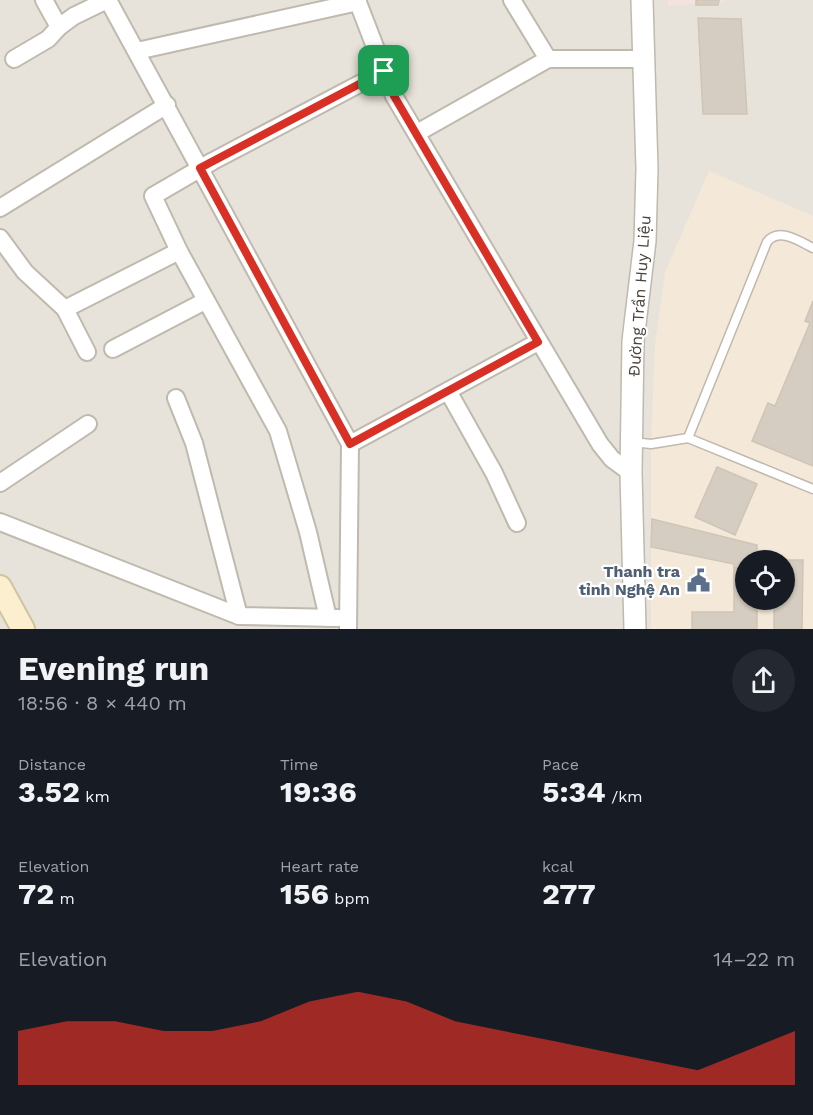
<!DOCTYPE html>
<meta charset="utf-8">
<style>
body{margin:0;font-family:"Work Sans",sans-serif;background:#242831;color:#f1f3f6;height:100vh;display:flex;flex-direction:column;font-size:22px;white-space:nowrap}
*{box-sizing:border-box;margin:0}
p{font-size:20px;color:#9ea1a6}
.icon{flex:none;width:33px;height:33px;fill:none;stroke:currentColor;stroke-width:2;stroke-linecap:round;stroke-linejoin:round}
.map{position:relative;height:629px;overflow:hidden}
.drawer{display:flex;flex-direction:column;background:#171b24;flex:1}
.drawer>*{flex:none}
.tools{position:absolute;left:735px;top:550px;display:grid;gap:12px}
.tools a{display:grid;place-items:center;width:60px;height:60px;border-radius:50%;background:#171b24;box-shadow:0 2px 4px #0004;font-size:30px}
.pin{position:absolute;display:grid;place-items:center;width:51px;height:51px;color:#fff;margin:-26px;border-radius:12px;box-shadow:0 3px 9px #0006}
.round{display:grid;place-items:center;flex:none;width:63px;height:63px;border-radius:32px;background:#242831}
.head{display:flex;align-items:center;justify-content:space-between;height:102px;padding:0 18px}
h1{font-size:33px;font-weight:700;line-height:45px}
.figures{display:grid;grid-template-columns:repeat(3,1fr);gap:9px;height:102px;padding:6px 18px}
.figures div{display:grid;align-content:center}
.figures b{font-size:30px;font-weight:700}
.figures small{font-size:16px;font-weight:400}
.figures p{font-size:16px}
.chart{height:168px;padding:12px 18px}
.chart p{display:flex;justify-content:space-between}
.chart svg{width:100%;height:108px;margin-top:6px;fill:#d93025;opacity:.7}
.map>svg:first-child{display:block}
</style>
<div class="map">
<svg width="813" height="629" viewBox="0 0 813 629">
<rect width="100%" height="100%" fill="#f4f1eb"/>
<path fill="#e8e3da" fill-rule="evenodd" d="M0,0H813V629H0ZM746,561H784V600H746Z"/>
<path fill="#f4e8d8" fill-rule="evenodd" d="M709,171L813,216V629H651V444L655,345L665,272ZM746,561H784V600H746Z"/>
<polygon fill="#f3e2e0" points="668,0 726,0 726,2 668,6"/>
<g fill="#d5cdc1" stroke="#cfc5b5" stroke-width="1.5">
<polygon points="696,0 719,0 718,5 696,5"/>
<polygon points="698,18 741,19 747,114 703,114"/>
<polygon points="813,301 813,466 752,441 768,403 775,406 810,323 805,321"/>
<polygon points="717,467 757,484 735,535 695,517"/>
<polygon points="652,519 757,545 757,561 746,561 746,568 734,568 734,564 651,547"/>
<polygon points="775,560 803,560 802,629 774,629 774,600 784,600 784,561"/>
<polygon points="734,568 746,568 746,600 757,600 757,629 692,629 692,612 734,612"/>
</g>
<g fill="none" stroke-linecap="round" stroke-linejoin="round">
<defs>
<g id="service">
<path d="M688,438L767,242C779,227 799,241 813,248"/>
<polyline points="632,442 651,444 688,438 813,489"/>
</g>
<g id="minor">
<polyline points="44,0 59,27 74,16 107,0"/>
<polyline points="108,0 350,444 348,629"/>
<polyline points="357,0 394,96 600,444 612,459 631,473"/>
<polyline points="512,0 548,59"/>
<polyline points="137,51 358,2"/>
<polyline points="14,59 48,39 59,27"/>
<polyline points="417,133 548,59 643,59"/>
<polyline points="0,208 167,105"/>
<polyline points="0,238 25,272 65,309 87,352"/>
<polyline points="65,309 179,251"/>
<polyline points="113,349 205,301"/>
<polyline points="448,391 494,473 517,523"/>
<polyline points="176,398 194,443 239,616"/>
<polyline points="350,444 538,342"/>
<polyline points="0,483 88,424"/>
<polyline points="0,522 239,616 338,618"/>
<polyline points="328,618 308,532 278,431 179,251 153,196 213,161 384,71"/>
</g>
<polyline id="tertiary" points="635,629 631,473 633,341 645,241 647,169 642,0"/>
<polyline id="secondary" points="0,587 23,629"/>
</defs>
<use href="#service" stroke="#bfb9ae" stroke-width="11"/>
<use href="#minor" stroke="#bfb9ae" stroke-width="20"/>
<use href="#tertiary" stroke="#bfb9ae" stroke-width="24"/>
<use href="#secondary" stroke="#d0c39e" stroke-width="26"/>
<use href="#service" stroke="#fff" stroke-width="8"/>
<use href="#minor" stroke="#fff" stroke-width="16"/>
<use href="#tertiary" stroke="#fff" stroke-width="21"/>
<use href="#secondary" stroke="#fbefcf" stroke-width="22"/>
</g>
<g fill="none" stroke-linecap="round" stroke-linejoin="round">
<defs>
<polygon id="route" points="384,71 394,96 538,342 350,444 200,168"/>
</defs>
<use href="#route" stroke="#fff" stroke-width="12"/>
<use href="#route" stroke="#d93025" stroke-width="8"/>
</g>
<defs>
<symbol id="civic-bare" viewBox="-9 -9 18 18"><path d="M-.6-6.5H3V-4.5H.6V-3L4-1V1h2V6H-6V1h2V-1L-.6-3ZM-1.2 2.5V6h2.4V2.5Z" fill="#5c6f8a" stroke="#fff" stroke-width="2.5" paint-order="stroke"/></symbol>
</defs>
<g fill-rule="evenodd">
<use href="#civic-bare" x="682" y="564" width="33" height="33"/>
</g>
<g text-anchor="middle" stroke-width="4.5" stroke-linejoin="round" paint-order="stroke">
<g font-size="16" fill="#484239" stroke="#fff">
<text transform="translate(639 296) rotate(-86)" y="6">Đường Trần Huy Liệu</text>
</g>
<g font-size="16" font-weight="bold" fill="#4e5e75" stroke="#fff" text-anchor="end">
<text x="680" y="577">Thanh tra<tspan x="680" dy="18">tỉnh Nghệ An</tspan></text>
</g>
</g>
</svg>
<div class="tools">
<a><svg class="icon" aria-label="locate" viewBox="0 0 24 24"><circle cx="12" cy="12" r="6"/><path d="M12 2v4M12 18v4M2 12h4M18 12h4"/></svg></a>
</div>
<div class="pin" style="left:384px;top:71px;background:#1e9e55"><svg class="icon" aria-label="arrive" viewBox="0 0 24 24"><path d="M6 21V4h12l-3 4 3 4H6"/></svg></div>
</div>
<section class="drawer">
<div class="head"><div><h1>Evening run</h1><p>18:56 · 8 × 440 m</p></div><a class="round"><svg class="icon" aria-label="share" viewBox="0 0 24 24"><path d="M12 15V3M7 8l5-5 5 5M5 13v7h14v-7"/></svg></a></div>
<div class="figures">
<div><p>Distance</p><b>3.52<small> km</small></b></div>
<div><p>Time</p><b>19:36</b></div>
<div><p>Pace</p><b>5:34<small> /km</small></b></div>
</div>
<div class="figures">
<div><p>Elevation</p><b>72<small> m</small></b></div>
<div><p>Heart rate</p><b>156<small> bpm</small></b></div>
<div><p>kcal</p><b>277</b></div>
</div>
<div class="chart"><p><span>Elevation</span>14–22 m</p>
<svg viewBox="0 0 160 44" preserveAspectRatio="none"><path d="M0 44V22L10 18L20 18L30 22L40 22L50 18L60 10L70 6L80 10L90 18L100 22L110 26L120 30L130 34L140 38L150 30L160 22V44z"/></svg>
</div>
</section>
